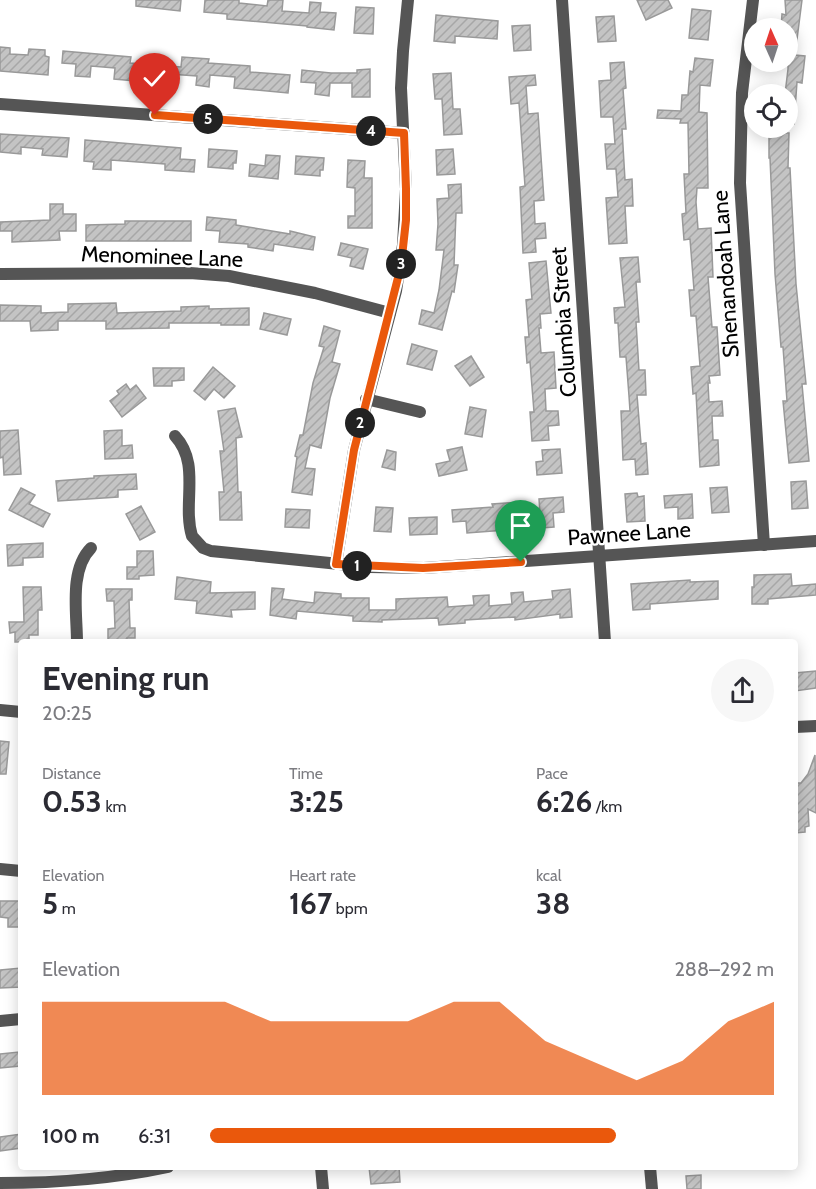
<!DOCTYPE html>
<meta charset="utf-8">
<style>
body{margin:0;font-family:Cabin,sans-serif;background:#f7f7f7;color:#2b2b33;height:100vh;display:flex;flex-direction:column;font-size:22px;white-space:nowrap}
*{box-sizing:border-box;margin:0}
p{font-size:20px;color:#7c7c81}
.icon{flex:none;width:33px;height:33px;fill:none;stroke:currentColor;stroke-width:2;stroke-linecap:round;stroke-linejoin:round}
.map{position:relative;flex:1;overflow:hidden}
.side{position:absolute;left:18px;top:639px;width:780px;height:531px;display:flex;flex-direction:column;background:#fff;border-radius:6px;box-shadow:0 3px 15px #0003}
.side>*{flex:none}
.needle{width:39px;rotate:357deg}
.buttons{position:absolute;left:744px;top:18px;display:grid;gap:12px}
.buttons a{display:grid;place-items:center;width:54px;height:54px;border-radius:50%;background:#fff;box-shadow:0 3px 15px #0003;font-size:30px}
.pin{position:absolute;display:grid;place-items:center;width:51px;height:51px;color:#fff;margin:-62px -26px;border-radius:50% 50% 50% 0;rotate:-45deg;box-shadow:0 0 6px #0007}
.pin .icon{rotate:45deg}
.km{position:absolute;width:30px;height:30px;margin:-15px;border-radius:50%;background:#222;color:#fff;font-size:16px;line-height:30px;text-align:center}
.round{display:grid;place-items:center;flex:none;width:63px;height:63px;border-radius:32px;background:#f7f7f7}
.headline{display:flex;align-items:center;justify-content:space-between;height:102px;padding:0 24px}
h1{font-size:33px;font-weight:800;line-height:45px}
.figures{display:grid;grid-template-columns:repeat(3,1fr);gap:9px;height:102px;padding:6px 24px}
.figures div{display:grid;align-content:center}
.figures b{font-size:30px;font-weight:800}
.figures small{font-size:16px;font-weight:400}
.figures p{font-size:16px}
.chart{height:168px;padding:12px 24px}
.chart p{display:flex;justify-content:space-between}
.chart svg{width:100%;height:108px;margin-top:6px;fill:#ea580c;opacity:.7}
ul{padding:0 24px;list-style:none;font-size:20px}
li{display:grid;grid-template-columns:96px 72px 1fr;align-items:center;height:45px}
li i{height:15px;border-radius:8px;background:#ea580c}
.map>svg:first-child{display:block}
</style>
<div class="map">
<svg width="816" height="1189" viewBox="0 0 816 1189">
<defs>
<pattern id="building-hatch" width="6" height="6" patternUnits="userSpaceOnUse" patternTransform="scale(1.5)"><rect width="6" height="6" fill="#c4c4c4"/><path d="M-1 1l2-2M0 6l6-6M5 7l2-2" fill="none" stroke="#a7a7a7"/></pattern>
</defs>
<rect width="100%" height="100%" fill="#fff"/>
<g fill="url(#building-hatch)" stroke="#999" stroke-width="1.5">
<polygon points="136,0 181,0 180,11 136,6"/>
<polygon points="205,0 239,0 239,3 267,6 268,0 283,0 282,11 309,13 310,2 321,3 320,12 336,13 334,30 307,27 307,26 227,19 227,14 204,12"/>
<polygon points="637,0 668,0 672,8 646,20"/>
<polygon points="785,0 802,0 795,55 805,56 802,83 797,82 794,124 788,124 788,94 785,94 788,69 788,28 781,28 782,14 786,15"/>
<polygon points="356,7 374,8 373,34 354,33"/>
<polygon points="692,9 711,11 708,40 689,38"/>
<polygon points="436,15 498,21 497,39 455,36 455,43 434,41"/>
<polygon points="614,16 616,41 598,42 596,17"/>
<polygon points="530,25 531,50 514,51 512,26"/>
<polygon points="0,47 10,48 10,54 28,55 29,49 45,50 45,56 49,57 48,75 0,71"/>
<polygon points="63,51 131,57 130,63 181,67 182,57 209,59 208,63 250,66 250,72 290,75 288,93 234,88 235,77 210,75 209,87 196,85 197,76 169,74 168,84 114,79 115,68 91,66 90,77 75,76 76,64 62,63"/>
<polygon points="695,58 713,60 710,86 700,85 699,112 707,113 708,188 697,188 696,202 698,229 711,228 713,277 708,277 712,327 717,327 720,375 709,376 710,383 708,383 709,402 722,401 723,416 712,416 713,440 718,440 719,465 700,467 696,393 693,394 691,367 700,366 696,316 691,316 689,290 694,290 690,239 684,240 682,214 686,213 684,174 689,174 688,123 680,123 681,119 657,118 658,110 681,111 682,95 688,95 690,71 693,72"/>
<polygon points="624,62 626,88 623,89 626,129 622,129 625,180 632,179 633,206 625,206 627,243 609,244 606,198 618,197 616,169 607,169 605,144 615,144 613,117 601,117 599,81 611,80 610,63"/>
<polygon points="370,69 370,97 352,97 352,83 330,83 329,96 315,94 316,83 301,82 302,70 331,73 357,73 357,70"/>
<polygon points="451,73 453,109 460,109 462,134 444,135 442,99 435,99 433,74"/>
<polygon points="535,75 536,85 526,86 528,114 538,113 544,200 534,201 535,224 545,223 546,238 535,239 536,252 523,253 520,187 525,186 519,103 511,104 509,77"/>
<polygon points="769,133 789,133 788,168 790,168 796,284 806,384 802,384 809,461 789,463 783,401 787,401 783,347 781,347 775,274 770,158 769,158"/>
<polygon points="0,134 69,138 67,157 42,155 43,149 21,147 21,154 0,152"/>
<polygon points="85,140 181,148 180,159 195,160 194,172 165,170 165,164 111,160 111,170 93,169 94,162 84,161"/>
<polygon points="209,149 237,151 236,163 233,163 233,169 208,167"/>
<polygon points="453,149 455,174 437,175 436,150"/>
<polygon points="266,155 280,156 278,179 249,176 250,164 265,166"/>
<polygon points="296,156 324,158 323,170 320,170 320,176 295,174"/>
<polygon points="348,160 365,161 364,178 372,178 372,228 348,228 348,216 355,216 355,188 347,187"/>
<polygon points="461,184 462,213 456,213 454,265 458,265 454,292 452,291 442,330 419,324 422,310 434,313 439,290 444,250 436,250 438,224 437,199 449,198 448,185"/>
<polygon points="50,204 63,204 63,214 76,214 76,231 59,231 60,240 12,242 12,231 0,231 0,222 50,220"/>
<polygon points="207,217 236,220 236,225 290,234 290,231 315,237 313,250 274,244 273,251 248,247 248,244 219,242 220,231 206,230"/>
<polygon points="125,221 191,221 191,241 86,241 86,225 125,224"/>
<polygon points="341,243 368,249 363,269 350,266 352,258 338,255"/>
<polygon points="638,257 640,282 636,282 639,322 636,322 639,370 645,370 646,395 637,395 641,444 646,443 648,474 636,475 635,459 623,460 621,411 630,411 629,396 626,357 620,357 618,323 615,323 614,308 625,307 620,258"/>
<polygon points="546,261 551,313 540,314 541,328 539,328 541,353 554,352 556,388 545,389 546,411 558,411 559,425 548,426 549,440 532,441 530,412 534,412 530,362 527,363 525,337 529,337 526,300 532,299 529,263"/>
<polygon points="116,303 117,313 181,311 181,307 209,306 209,309 249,308 249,325 221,325 221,323 169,323 169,328 106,329 106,321 58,321 58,330 31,331 30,321 0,321 0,305 41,306 41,313 68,312 68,304"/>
<polygon points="264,313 291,319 287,335 260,329"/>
<polygon points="324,326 340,331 332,362 340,364 330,398 321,448 310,445 305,468 315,469 312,495 292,492 297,457 295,456 300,435 303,435 313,383 324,347 319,346"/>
<polygon points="412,344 437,351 432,370 407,364"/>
<polygon points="471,356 484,377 470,386 455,366"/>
<polygon points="213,367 235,386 224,398 214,389 205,400 194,391"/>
<polygon points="153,368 184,368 184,380 172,381 172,386 154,386"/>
<polygon points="126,384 130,390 136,385 146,398 122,417 110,401 119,394 117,391"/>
<polygon points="470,407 486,410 482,437 465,434"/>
<polygon points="235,408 242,437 236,438 238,492 241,492 242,520 220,520 219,492 224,492 220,451 224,451 218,411"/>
<polygon points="18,430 21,474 4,475 3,457 0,458 0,431"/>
<polygon points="122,430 122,446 132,445 133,458 105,459 104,431"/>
<polygon points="462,447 467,470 439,476 436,464 450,461 447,450"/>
<polygon points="560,449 562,473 537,475 536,462 543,461 542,450"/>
<polygon points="387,450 396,452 395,470 382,467"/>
<polygon points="136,474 137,489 118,490 118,497 58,501 56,481 94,478 94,476"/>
<polygon points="806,481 808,508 792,509 791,482"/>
<polygon points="727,487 729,512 712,513 710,488"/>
<polygon points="21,488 35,495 29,504 50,514 43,527 9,510"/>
<polygon points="637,493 638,497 644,496 645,521 627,522 625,494"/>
<polygon points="692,494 693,518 678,519 678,507 665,508 664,496"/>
<polygon points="563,497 564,512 553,513 554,527 541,528 539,499"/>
<polygon points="521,502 522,519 506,520 506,530 467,533 466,521 453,522 452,510 493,507 492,504"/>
<polygon points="141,506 155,532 140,540 126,514"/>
<polygon points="376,507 393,508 391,532 374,531"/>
<polygon points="286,509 310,510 309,528 285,527"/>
<polygon points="437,517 437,534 410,535 409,518"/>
<polygon points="43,543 43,557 23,558 23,565 8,566 7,545"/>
<polygon points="137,551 153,551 154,575 139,576 139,579 127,579 127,567 137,567"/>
<polygon points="791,574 792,586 816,584 816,595 768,599 768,604 752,604 752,587 754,587 754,575"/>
<polygon points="177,577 211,582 210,593 255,592 255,609 231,610 232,617 196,613 197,601 175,599"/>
<polygon points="690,580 690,582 718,581 718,599 650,604 650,609 633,610 631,584"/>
<polygon points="23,587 41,587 42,610 38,610 38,635 29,635 29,642 15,642 15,632 10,633 9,622 24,622"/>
<polygon points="272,588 284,589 282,599 314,603 315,592 341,594 341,598 369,598 369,610 396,610 396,599 447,597 448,607 474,605 473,596 489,595 489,606 512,604 511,593 523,592 524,602 553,599 552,591 570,589 572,617 560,618 560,614 515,620 515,617 465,620 465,623 439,625 438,618 382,620 382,622 353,621 353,616 297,611 296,619 270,615"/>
<polygon points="106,589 132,589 132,600 129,600 130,628 135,628 135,638 127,638 127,642 108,642 108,629 115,628 114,601 107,601"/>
<polygon points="816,671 816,688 795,691 795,673"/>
<polygon points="0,741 9,742 6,774 0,774"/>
<polygon points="815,755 816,813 808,809 809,826 805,827 805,832 795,833 795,783 801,783 808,774"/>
<polygon points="0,901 21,901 21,927 8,927 8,918 0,917"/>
<polygon points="21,968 21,987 0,988 0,970"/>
<polygon points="19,1052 20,1066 0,1068 0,1054"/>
<polygon points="21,1134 21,1148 0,1151 0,1137"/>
<polygon points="369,1167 399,1167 400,1182 371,1184"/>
<polygon points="701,1175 701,1189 687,1189 686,1176"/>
</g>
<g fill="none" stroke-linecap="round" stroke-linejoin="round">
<g stroke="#555" stroke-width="12">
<polyline points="562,0 605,642"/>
<polyline points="753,0 742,93 740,183 764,545"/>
<polyline points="0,104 404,133"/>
<polyline points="0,274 190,273 229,276 315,293 390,313"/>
<polyline points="366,399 420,412"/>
<path d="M175,436C201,464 182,503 192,536L203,548L211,551L369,567L424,568L816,541"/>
<polyline points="336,564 354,450 396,291 403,245 406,189 401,88 403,51 408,0"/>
<path d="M77,642C77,613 69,570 91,548"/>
<polyline points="0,710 21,712"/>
<polyline points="795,727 816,726"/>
<polyline points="0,869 21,871"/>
<polyline points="0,1021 21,1019"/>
<polyline points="321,1167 323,1189"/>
<polyline points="650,1167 652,1189"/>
<path d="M0,1183C57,1183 112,1179 168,1167"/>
</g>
</g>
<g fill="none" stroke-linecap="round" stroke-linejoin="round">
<defs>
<polyline id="route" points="155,115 404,133 406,189 406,220 401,266 354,450 336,564 423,568 521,562"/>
</defs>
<use href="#route" stroke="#fff" stroke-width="12"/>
<use href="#route" stroke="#ea580c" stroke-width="8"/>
</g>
<g text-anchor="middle" stroke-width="4.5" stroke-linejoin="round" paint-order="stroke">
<g font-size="22" fill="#000" stroke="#fff">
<text transform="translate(162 256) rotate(2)" y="8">Menominee Lane</text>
<text transform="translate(725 274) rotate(-94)" y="8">Shenandoah Lane</text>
<text transform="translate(563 322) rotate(-94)" y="8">Columbia Street</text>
<text transform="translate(629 533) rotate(-4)" y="8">Pawnee Lane</text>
</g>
</g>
</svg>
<div class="buttons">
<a><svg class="needle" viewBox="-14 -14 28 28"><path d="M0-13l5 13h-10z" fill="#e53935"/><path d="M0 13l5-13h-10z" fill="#7c7c81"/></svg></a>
<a><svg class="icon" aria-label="locate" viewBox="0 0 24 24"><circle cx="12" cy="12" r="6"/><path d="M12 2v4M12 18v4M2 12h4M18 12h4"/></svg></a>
</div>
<div class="pin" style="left:521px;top:562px;background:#1e9e55"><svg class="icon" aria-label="arrive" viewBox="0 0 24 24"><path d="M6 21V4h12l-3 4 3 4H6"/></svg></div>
<div class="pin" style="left:155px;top:115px;background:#d93025"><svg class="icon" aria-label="check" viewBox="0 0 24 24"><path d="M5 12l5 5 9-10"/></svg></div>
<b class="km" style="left:357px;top:566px">1</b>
<b class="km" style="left:360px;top:423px">2</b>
<b class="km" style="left:401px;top:264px">3</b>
<b class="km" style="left:371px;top:131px">4</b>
<b class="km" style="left:208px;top:119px">5</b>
<section class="side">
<div class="headline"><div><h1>Evening run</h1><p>20:25</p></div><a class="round"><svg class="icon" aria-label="share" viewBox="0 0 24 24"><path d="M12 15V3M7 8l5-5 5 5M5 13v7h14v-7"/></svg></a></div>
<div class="figures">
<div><p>Distance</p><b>0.53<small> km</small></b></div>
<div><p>Time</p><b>3:25</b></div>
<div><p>Pace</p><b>6:26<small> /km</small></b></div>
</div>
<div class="figures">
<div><p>Elevation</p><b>5<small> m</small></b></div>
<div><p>Heart rate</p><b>167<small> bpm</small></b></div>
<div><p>kcal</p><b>38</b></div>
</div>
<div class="chart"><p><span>Elevation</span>288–292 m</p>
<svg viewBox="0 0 160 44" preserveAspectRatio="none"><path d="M0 44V6L10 6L20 6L30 6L40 6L50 14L60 14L70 14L80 14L90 6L100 6L110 22L120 30L130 38L140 30L150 14L160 6V44z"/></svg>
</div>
<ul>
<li><b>100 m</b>6:31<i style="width:72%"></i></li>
</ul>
</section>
</div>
